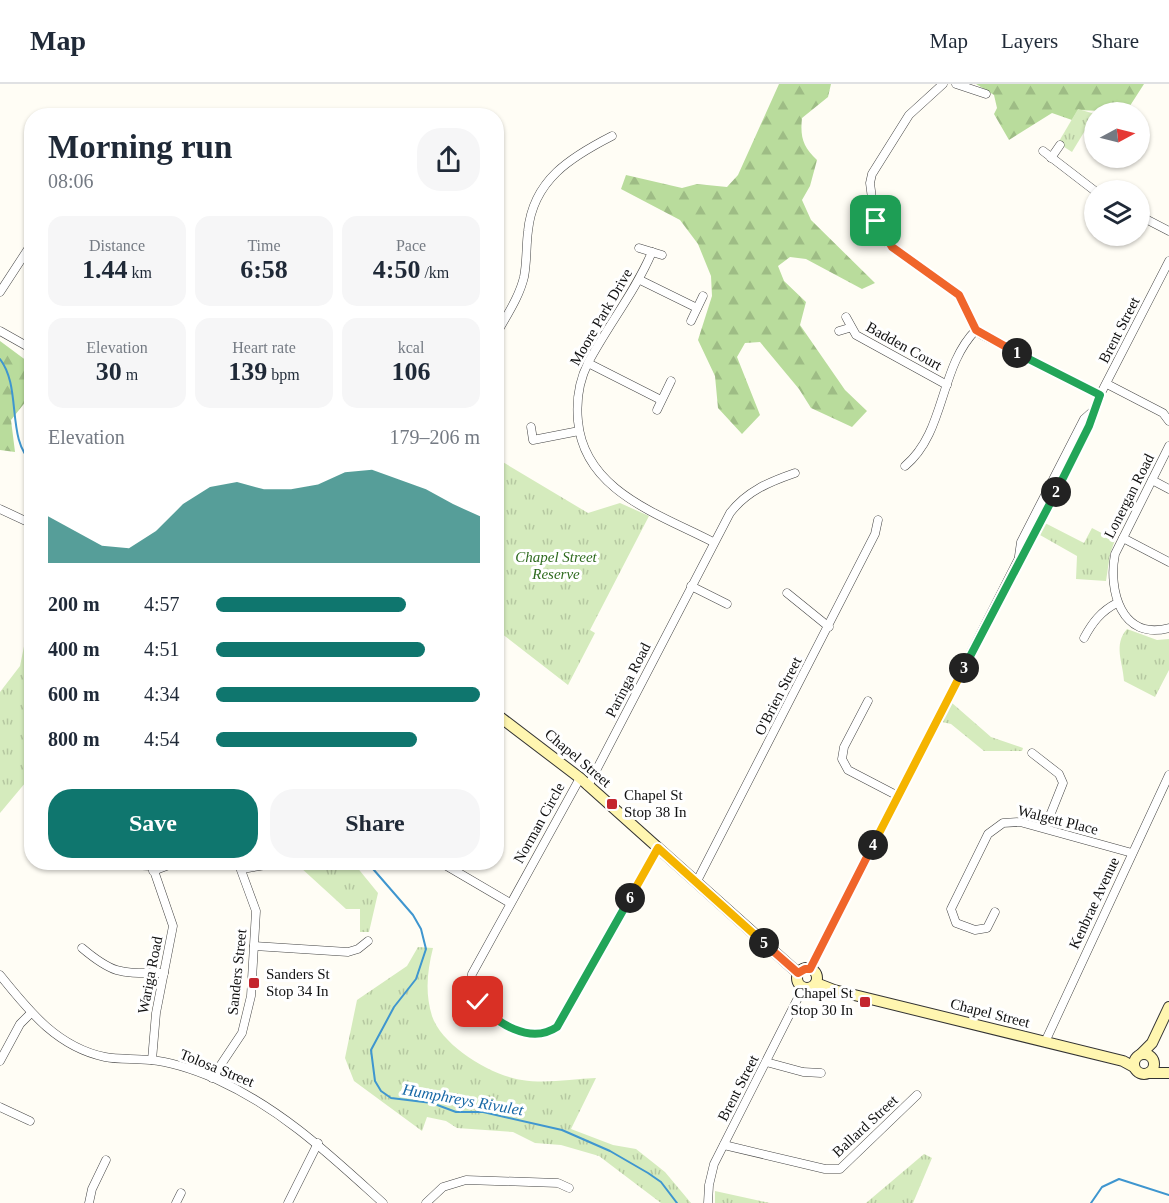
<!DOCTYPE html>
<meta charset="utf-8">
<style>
body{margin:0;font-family:Georgia,serif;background:#f6f6f7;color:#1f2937;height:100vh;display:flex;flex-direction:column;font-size:22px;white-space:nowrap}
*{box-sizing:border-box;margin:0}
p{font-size:20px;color:#747a83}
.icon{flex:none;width:33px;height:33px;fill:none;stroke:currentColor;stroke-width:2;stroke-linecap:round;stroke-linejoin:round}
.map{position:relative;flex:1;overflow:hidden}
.side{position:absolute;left:24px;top:24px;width:480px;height:762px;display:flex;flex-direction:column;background:#fff;border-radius:24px;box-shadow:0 2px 4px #0004}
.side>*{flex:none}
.needle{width:39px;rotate:83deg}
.buttons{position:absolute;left:1084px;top:18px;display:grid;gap:12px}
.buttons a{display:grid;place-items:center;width:66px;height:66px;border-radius:50%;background:#fff;box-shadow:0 2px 4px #0004;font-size:30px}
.pin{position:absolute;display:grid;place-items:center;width:51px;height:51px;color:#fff;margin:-26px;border-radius:12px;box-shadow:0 3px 9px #0006}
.km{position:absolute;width:30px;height:30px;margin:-15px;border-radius:50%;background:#222;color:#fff;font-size:16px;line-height:30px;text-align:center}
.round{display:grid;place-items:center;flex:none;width:63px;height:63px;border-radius:24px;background:#f6f6f7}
.head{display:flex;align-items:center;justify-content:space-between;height:102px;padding:0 24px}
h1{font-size:33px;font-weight:700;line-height:45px}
.figures{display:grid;grid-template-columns:repeat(3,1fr);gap:9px;height:102px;padding:6px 24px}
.figures div{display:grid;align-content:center;border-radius:15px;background:#f6f6f7;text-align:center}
.figures b{font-size:26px;font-weight:700}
.figures small{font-size:16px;font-weight:400}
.figures p{font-size:16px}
.chart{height:168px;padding:12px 24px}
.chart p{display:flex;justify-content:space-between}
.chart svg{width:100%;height:108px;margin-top:6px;fill:#0f766e;opacity:.7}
.button{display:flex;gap:12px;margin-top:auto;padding:12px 24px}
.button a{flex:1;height:69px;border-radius:24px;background:#0f766e;color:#fff;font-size:24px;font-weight:700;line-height:69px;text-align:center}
.button a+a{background:#f6f6f7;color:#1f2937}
ul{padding:0 24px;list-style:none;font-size:20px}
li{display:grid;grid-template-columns:96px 72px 1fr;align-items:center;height:45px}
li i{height:15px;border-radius:8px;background:#0f766e}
header{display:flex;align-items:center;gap:36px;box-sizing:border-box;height:84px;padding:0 30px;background:#fff;border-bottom:2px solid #e0e1e3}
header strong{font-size:28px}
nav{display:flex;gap:33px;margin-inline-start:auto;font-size:21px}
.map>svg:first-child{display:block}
</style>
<header>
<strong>Map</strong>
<nav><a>Map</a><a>Layers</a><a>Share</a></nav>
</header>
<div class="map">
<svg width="1169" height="1119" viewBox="0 0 1169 1119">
<defs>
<pattern id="forest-firs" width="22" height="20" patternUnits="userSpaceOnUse" patternTransform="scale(1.5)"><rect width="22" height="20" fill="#b9dc9c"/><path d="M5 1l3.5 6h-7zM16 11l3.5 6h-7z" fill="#9ebc85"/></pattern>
<pattern id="park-tufts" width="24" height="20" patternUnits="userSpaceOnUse" patternTransform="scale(1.5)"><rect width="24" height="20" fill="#d5ebbd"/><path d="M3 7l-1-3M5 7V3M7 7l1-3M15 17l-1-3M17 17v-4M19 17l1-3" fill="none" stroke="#b6c8a1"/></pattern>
</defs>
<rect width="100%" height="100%" fill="#fffdf5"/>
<g fill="url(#forest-firs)">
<path d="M779,0H831L828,13L802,34C800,53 803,63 817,76L810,102L802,116L811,136L875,199L862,205L806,175L790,173L778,182L784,197L806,218L800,241L845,306L867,327L852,343L811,324L799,305L760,258L745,259L737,273L760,331L742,350L718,324L715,292L698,256L712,212L711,192L698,160L680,136L621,105L626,91L682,104L697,100L727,103L738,91Z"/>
<polygon points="976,0 1144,0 1126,28 1078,26 1072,36 1052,29 1009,56 994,30 997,24 994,11"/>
<polygon points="0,257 31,280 31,311 11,336 15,368 0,366"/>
</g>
<g fill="url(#park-tufts)">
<polygon points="1078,25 1095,30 1072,68 1058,59"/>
<polygon points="496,374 588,429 620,419 649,432 590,546 595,549 568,601 497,546"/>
<polygon points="1045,439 1084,459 1092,444 1115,456 1110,470 1106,497 1076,495 1077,472 1040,451"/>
<polygon points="31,528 31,692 0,729 0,608 20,582"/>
<path d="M1127,545L1157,556L1169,555V586L1155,613L1124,597C1123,578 1113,561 1127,545Z"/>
<polygon points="952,619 991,653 1023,664 1022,667 984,667 951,640 942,638"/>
<polygon points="302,778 356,782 378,809 369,848 360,848 360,825 346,825 300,783"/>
<path d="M418,863L433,864C427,888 425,909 432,932C442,962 492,992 522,996C546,1000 572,995 596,994L571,1045L613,1061L636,1065L665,1088L691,1119H661L599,1072L561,1061L535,1059L513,1048L457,1044L446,1037L427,1033L422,1047L354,997L345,974L357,916L407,882Z"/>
<polygon points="924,1070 932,1074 913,1119 866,1119"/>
<polygon points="715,1107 770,1119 715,1119"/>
</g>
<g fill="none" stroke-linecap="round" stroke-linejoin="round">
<g stroke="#3f96cf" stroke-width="2">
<path d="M0,275C22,303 6,356 32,378"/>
<polyline points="367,778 413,831 421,845 426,865 416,895 394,923 371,966 375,997 381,1007 391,1014 432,1019 456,1028 483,1028 562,1046 610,1067 648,1089 661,1098 677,1119"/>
<polyline points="1091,1119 1102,1103 1119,1095 1169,1111"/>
</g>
<defs>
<g id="street">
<polyline points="943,0 909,31 872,90 870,99 874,130 888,159 959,211 976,246 982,251 1100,311"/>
<polyline points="956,0 986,10"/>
<polyline points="1043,67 1095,107"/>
<polyline points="1051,74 1060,61"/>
<polyline points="1140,132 1169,147"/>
<polyline points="639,164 662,171"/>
<path d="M652,168C635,208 608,241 588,279C579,297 576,316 578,337C584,407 659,430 713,458"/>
<polyline points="640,196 697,224"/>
<polyline points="0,208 32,159"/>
<polyline points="846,233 856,251 947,301"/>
<polyline points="691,237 703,212"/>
<polyline points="0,247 32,265"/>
<polyline points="839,247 849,244"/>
<path d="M496,251C506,232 519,214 524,193C527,178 526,162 528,147C533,96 571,73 612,52"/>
<polyline points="588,279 661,316"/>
<polyline points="1107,300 1163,329 1169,337"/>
<polyline points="657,326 671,297"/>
<polyline points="531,343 533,356 579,347"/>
<path d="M1169,362L1115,470C1108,506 1121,557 1169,544"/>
<path d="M905,382C946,348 939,283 976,246"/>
<polyline points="1152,396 1169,405"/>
<polyline points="0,425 32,440"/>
<polyline points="1123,454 1169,478"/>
<polyline points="1019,472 1021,458 1084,335 1093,327"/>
<polyline points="691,502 727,520"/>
<polyline points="787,509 829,543"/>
<path d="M1084,554C1092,539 1101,527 1117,519"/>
<polyline points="868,617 844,663 842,675 848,686 898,712"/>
<polyline points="1032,669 1059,690 1063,699 1045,744"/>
<path d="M580,694L472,890C462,929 527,963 557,943L658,764"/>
<path d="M588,702L730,429C747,407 769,398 795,389"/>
<polyline points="76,778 152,782"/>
<polyline points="151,778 173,842 156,929 152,976"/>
<polyline points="440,778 510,819"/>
<polyline points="242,785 284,778"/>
<polyline points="153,787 177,778"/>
<polyline points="696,799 875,450 878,436"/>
<polyline points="995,828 987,844 975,846 956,839 951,825 988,750 1003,739 1020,738 1132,769"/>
<polyline points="254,862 348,868 358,865 368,857"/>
<path d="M82,864C115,892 123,889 164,889"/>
<polyline points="810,885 1019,474 1028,462 1089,342 1100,311 1169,177"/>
<path d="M0,891C29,927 57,963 105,973C120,976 135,974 150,976C173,978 195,986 216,995C282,1025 330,1071 383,1119"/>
<polyline points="1045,958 1169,691"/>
<polyline points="0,977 20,940 31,929"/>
<polyline points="766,978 803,988 821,989"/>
<polyline points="212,994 242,949 251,912 256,827 238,778"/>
<polyline points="0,1023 30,1037"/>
<polyline points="724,1061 825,1085 840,1085 917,1011"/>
<polyline points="89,1119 92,1105 106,1076"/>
<polyline points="176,1119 181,1109"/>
<polyline points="288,1119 318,1059"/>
<polyline points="426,1119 443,1103 466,1096 558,1099 569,1104"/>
<polyline points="708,1119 709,1101 714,1080 803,904"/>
</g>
<g id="secondary">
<polyline points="496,630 580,694 798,889"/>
<circle cx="807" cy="894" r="10"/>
<polyline points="816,899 834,906 1123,977 1134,983"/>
<circle cx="1144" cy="980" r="10"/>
<polyline points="1141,970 1152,959 1169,923"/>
<polyline points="1149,989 1169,989"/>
</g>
</defs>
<use href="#street" stroke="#444" stroke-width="9"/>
<use href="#secondary" stroke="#333" stroke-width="12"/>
<use href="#street" stroke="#fff" stroke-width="8"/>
<use href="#secondary" stroke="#fff6b0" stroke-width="10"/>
</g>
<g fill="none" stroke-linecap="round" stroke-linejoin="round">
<defs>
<polyline id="split-1" points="876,137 892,163 959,211 976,246 1017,269"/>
<polyline id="split-2" points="1017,269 1100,311 1089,342 1056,408"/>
<polyline id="split-3" points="964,584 1056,408"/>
<polyline id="split-4" points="873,761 964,584"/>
<polyline id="split-5" points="764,859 798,889 805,885 810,885 873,761"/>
<polyline id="split-6" points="630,814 658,764 764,859"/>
<path id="split-7" d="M478,918C496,939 530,961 557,943L630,814"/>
</defs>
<use href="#split-1" stroke="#fff" stroke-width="12"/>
<use href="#split-2" stroke="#fff" stroke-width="12"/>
<use href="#split-3" stroke="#fff" stroke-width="12"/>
<use href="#split-4" stroke="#fff" stroke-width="12"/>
<use href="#split-5" stroke="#fff" stroke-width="12"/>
<use href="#split-6" stroke="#fff" stroke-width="12"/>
<use href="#split-7" stroke="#fff" stroke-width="12"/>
<use href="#split-1" stroke="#f0652b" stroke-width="8"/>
<use href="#split-2" stroke="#22a559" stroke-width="8"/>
<use href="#split-3" stroke="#22a559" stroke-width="8"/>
<use href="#split-4" stroke="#f5b400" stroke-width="8"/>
<use href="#split-5" stroke="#f0652b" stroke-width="8"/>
<use href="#split-6" stroke="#f5b400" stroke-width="8"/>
<use href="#split-7" stroke="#22a559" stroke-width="8"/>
</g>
<g fill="#c4262e" stroke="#fff" stroke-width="2">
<rect x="606" y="714" width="12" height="12" rx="3"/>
<rect x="248" y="893" width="12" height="12" rx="3"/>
<rect x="859" y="912" width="12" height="12" rx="3"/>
</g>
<g text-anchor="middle" stroke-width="6" stroke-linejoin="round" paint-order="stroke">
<g font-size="15" fill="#111" stroke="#fff">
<text transform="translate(601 233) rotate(-60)" y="5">Moore Park Drive</text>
<text transform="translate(1119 246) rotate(-63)" y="5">Brent Street</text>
<text transform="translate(904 262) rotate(29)" y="5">Badden Court</text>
<text transform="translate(1129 412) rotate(-63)" y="5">Lonergan Road</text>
<text transform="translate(628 596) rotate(-63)" y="5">Paringa Road</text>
<text transform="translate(778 612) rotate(-63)" y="5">O'Brien Street</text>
<text transform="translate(578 674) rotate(40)" y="5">Chapel Street</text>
<text transform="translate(1058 736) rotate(14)" y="5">Walgett Place</text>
<text transform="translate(539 739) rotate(-61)" y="5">Norman Circle</text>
<text transform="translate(1094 819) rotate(-65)" y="5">Kenbrae Avenue</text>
<text transform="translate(237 888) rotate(-84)" y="5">Sanders Street</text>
<text transform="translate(150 891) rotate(-79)" y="5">Wariga Road</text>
<text transform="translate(990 929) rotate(14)" y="5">Chapel Street</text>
<text transform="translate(217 984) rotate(22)" y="5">Tolosa Street</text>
<text transform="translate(738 1004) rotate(-63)" y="5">Brent Street</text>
<text transform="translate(865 1042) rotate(-43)" y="5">Ballard Street</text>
</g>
<g font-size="15" font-style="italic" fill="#2f6b1f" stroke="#fff">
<text x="556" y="478">Chapel Street<tspan x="556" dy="17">Reserve</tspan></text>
</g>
<g font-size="15" fill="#111" stroke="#fff" text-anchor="start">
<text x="624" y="716">Chapel St<tspan x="624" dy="17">Stop 38 In</tspan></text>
<text x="266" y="895">Sanders St<tspan x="266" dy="17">Stop 34 In</tspan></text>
<text x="853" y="914" text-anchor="end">Chapel St<tspan x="853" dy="17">Stop 30 In</tspan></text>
</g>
<g font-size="16" font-style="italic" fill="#1768a6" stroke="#fff">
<text transform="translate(463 1015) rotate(10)" y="6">Humphreys Rivulet</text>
</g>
</g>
</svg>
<div class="buttons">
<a><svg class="needle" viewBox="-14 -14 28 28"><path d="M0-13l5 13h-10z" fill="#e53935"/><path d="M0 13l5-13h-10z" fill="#747a83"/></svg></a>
<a><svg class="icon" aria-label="layers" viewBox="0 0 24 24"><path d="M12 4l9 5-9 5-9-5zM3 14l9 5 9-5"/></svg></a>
</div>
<div class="pin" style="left:876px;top:137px;background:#1e9e55"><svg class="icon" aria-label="arrive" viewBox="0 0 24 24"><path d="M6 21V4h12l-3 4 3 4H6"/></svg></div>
<div class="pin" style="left:478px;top:918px;background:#d93025"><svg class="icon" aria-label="check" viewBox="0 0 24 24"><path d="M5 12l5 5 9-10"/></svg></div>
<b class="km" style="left:1017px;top:269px">1</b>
<b class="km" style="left:1056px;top:408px">2</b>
<b class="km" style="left:964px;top:584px">3</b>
<b class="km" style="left:873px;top:761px">4</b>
<b class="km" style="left:764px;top:859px">5</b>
<b class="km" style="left:630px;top:814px">6</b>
<section class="side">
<div class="head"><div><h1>Morning run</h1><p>08:06</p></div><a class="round"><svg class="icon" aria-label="share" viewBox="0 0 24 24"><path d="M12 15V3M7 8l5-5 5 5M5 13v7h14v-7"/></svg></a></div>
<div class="figures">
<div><p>Distance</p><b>1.44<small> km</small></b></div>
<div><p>Time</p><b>6:58</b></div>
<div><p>Pace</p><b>4:50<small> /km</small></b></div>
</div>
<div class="figures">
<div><p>Elevation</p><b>30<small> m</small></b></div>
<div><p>Heart rate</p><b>139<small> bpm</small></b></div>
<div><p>kcal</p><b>106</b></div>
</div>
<div class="chart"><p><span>Elevation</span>179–206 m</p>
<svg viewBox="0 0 160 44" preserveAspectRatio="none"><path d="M0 44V25L10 31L20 37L30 38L40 31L50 20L60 13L70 11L80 14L90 14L100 12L110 7L120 6L130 10L140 14L150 20L160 25V44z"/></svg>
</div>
<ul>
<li><b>200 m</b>4:57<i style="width:72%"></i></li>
<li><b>400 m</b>4:51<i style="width:79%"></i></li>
<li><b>600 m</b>4:34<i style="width:100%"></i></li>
<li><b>800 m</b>4:54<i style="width:76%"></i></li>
</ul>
<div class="button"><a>Save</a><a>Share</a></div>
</section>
</div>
